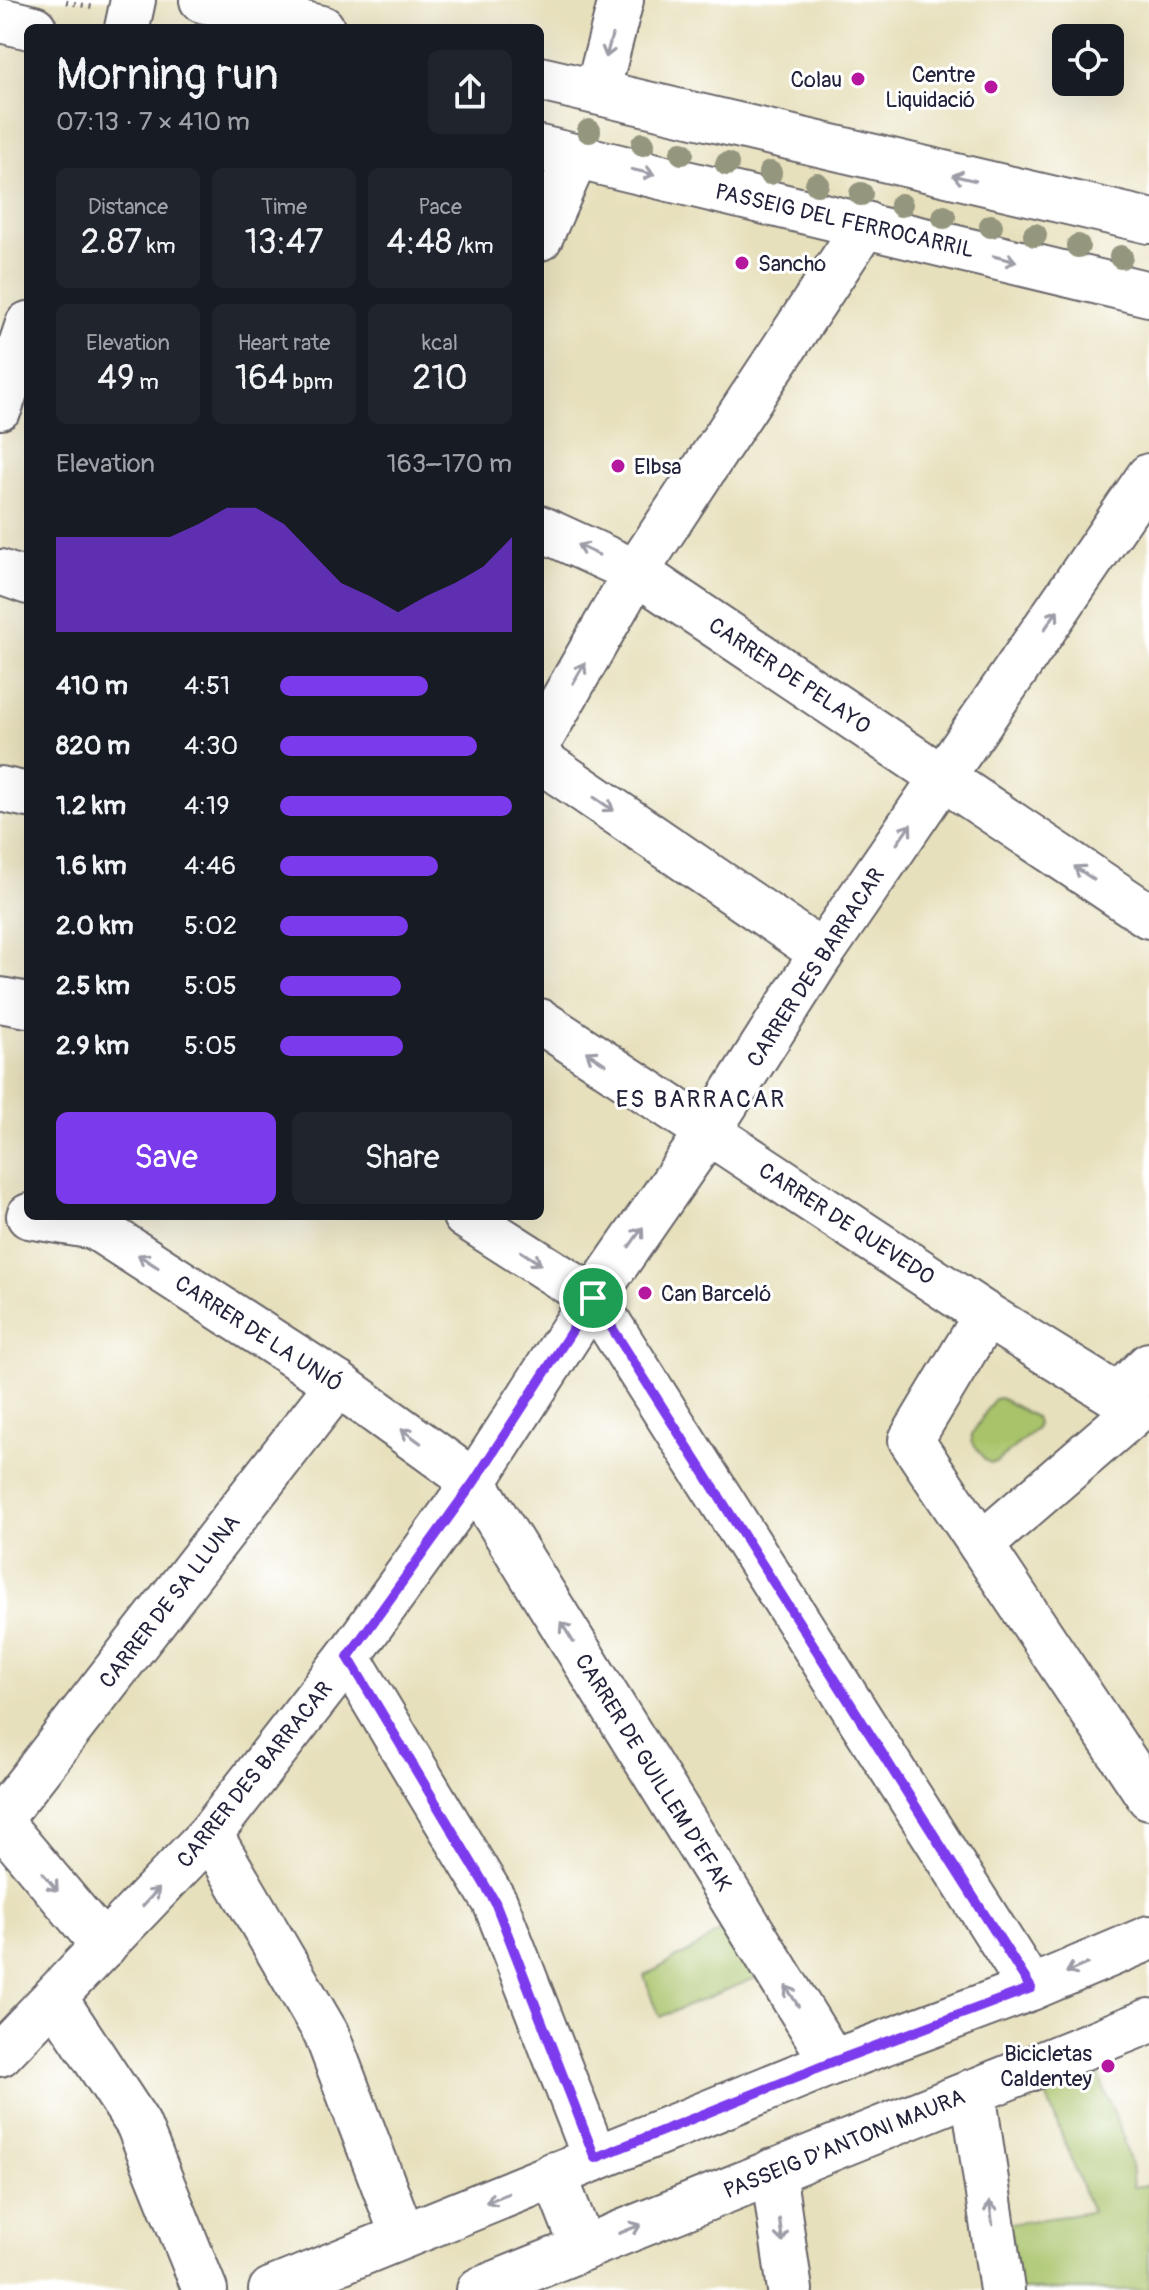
<!DOCTYPE html>
<meta charset="utf-8">
<style>
body{margin:0;font-family:Pangolin,sans-serif;background:#20242c;color:#f1f3f6;height:100vh;display:flex;flex-direction:column;font-size:30px;white-space:nowrap}
*{box-sizing:border-box;margin:0}
p{font-size:26px;color:#9ea1a6}
.icon{flex:none;width:44px;height:44px;fill:none;stroke:currentColor;stroke-width:2;stroke-linecap:round;stroke-linejoin:round}
.map{position:relative;flex:1;overflow:hidden}
.side{position:absolute;left:24px;top:24px;width:520px;height:1196px;display:flex;flex-direction:column;background:#171b24;border-radius:12px;box-shadow:0 8px 32px #0002}
.side>*{flex:none}
.tools{position:absolute;left:1052px;top:24px;display:grid;gap:16px}
.tools a{display:grid;place-items:center;width:72px;height:72px;border-radius:12px;background:#171b24;box-shadow:0 8px 32px #0002;font-size:40px}
.pin{position:absolute;display:grid;place-items:center;width:68px;height:68px;color:#fff;margin:-34px;border:4px solid #fff;border-radius:50%;box-shadow:0 2px 8px #0007}
.round{display:grid;place-items:center;flex:none;width:84px;height:84px;border-radius:12px;background:#20242c}
.overview{display:flex;align-items:center;justify-content:space-between;height:136px;padding:0 32px}
h1{font-size:44px;font-weight:600;line-height:60px}
.stats{display:grid;grid-template-columns:repeat(3,1fr);gap:12px;height:136px;padding:8px 32px}
.stats div{display:grid;align-content:center;border-radius:12px;background:#20242c;text-align:center}
.stats b{font-size:34px;font-weight:600}
.stats small{font-size:22px;font-weight:400}
.stats p{font-size:22px}
.chart{height:224px;padding:16px 32px}
.chart p{display:flex;justify-content:space-between}
.chart svg{width:100%;height:144px;margin-top:8px;fill:#7c3aed;opacity:.7}
.primary-button{display:flex;gap:16px;margin-top:auto;padding:16px 32px}
.primary-button a{flex:1;height:92px;border-radius:12px;background:#7c3aed;color:#fff;font-size:32px;font-weight:600;line-height:92px;text-align:center}
.primary-button a+a{background:#20242c;color:#f1f3f6}
ul{padding:0 32px;list-style:none;font-size:26px}
li{display:grid;grid-template-columns:128px 96px 1fr;align-items:center;height:60px}
li i{height:20px;border-radius:10px;background:#7c3aed}
.map>svg:first-child{display:block}
</style>
<div class="map">
<svg width="1149" height="2290" viewBox="0 0 1149 2290">
<rect width="100%" height="100%" fill="#fff"/>
<filter id="ink" filterUnits="userSpaceOnUse"><feTurbulence type="fractalNoise" baseFrequency=".0125" numOctaves="2"/><feDisplacementMap in="SourceGraphic" scale="16" xChannelSelector="R" yChannelSelector="G"/><feConvolveMatrix kernelMatrix="1 2 1 2 8 2 1 2 1" color-interpolation-filters="sRGB"/></filter>
<filter id="wash" filterUnits="userSpaceOnUse"><feTurbulence type="fractalNoise" baseFrequency=".006" numOctaves="4" result="noise"/><feDisplacementMap in="SourceGraphic" scale="32" xChannelSelector="R" yChannelSelector="G"/><feGaussianBlur stdDeviation="1.8" result="paint"/><feColorMatrix in="noise" values="0 0 0 0 0 0 0 0 0 0 0 0 0 0 0 0 0 1.4 0 .05"/><feComposite in="paint" operator="in"/></filter>
<g filter="url(#wash)">
<rect width="100%" height="100%" fill="#e7e0bc"/>
<g fill="#a8c369" stroke="#657252" stroke-width="2">
<polygon points="1000,1398 1035,1417 1037,1424 1036,1429 997,1462 990,1463 985,1460 972,1441 972,1434 994,1399"/>
<polygon points="731,1924 763,1975 660,2017 644,1976 690,1951"/>
<polygon points="1094,2063 1124,2139 1123,2140 1131,2164 1133,2187 1149,2185 1149,2290 1018,2290 1008,2224 1092,2212 1042,2085"/>
</g>
</g>
<g filter="url(#ink)">
<g fill="none" stroke-linecap="round" stroke-linejoin="round">
<defs>
<g id="minor">
<polyline points="127,28 133,0"/>
<polyline points="597,92 621,0"/>
<polyline points="540,238 576,157"/>
<polyline points="0,407 28,324"/>
<polyline points="540,528 636,572 1149,916"/>
<polyline points="0,572 28,582"/>
<polyline points="540,740 636,572 866,224"/>
<polyline points="540,760 822,953"/>
<polyline points="0,789 28,795"/>
<polyline points="0,1000 28,1005"/>
<polyline points="540,1021 986,1315 1117,1396 1134,1413 981,1545"/>
<polyline points="29,1216 95,1227 338,1384 474,1482 833,2062"/>
<polyline points="465,1216 593,1298 1031,1988"/>
<polyline points="986,1315 911,1440 1149,1797"/>
<polyline points="1117,1396 1149,1365"/>
<polyline points="348,1657 495,1902 595,2158"/>
<polyline points="0,1819 338,1384"/>
<polyline points="0,1822 104,1946"/>
<polyline points="210,1834 326,2033 403,2236"/>
<polyline points="55,1998 138,2124 205,2290"/>
<polyline points="0,2054 210,1834 348,1657 474,1482 593,1298 708,1132 822,953 1149,476"/>
<polyline points="973,2091 1002,2290"/>
<polyline points="773,2171 790,2290"/>
<polyline points="554,2174 583,2248"/>
<polyline points="271,2290 833,2062 1031,1988 1149,1938"/>
<polyline points="479,2290 1149,2021"/>
</g>
<g id="major">
<polyline points="202,0 322,28"/>
<polyline points="0,20 34,28"/>
<polyline points="540,79 1149,221"/>
<polyline points="540,148 1149,294"/>
</g>
</defs>
<use href="#minor" stroke="#676468" stroke-width="48"/>
<use href="#major" stroke="#676468" stroke-width="48"/>
<polyline stroke="#676468" stroke-width="5" stroke-dasharray="2 6" stroke-linecap="butt" points="66,2 92,7"/>
<use href="#minor" stroke="#fff" stroke-width="44"/>
<use href="#major" stroke="#fff" stroke-width="44"/>
</g>
<g fill="#94967e">
<circle cx="589" cy="131" r="12"/>
<circle cx="643" cy="144" r="12"/>
<circle cx="682" cy="153" r="12"/>
<circle cx="727" cy="164" r="12"/>
<circle cx="770" cy="173" r="12"/>
<circle cx="817" cy="184" r="12"/>
<circle cx="861" cy="194" r="12"/>
<circle cx="901" cy="205" r="12"/>
<circle cx="944" cy="217" r="12"/>
<circle cx="991" cy="226" r="12"/>
<circle cx="1035" cy="235" r="12"/>
<circle cx="1078" cy="246" r="12"/>
<circle cx="1121" cy="257" r="12"/>
</g>
<defs><path id="oneway-shaft" d="M-6 0H5M1.5-3L5.5 0L1.5 3" fill="none" stroke-width="1.6" stroke-linecap="round" stroke-linejoin="round" transform="scale(2)"/></defs>
<g stroke="#9c9ca7">
<use href="#oneway-shaft" transform="translate(609 46) rotate(105)"/>
<use href="#oneway-shaft" transform="translate(643 172) rotate(13)"/>
<use href="#oneway-shaft" transform="translate(964 178) rotate(-167)"/>
<use href="#oneway-shaft" transform="translate(1005 259) rotate(14)"/>
<use href="#oneway-shaft" transform="translate(588 550) rotate(-155)"/>
<use href="#oneway-shaft" transform="translate(1051 620) rotate(-56)"/>
<use href="#oneway-shaft" transform="translate(579 673) rotate(-60)"/>
<use href="#oneway-shaft" transform="translate(604 804) rotate(34)"/>
<use href="#oneway-shaft" transform="translate(904 834) rotate(-55)"/>
<use href="#oneway-shaft" transform="translate(1084 873) rotate(-146)"/>
<use href="#oneway-shaft" transform="translate(596 1058) rotate(-147)"/>
<use href="#oneway-shaft" transform="translate(636 1237) rotate(-55)"/>
<use href="#oneway-shaft" transform="translate(531 1258) rotate(33)"/>
<use href="#oneway-shaft" transform="translate(148 1261) rotate(-147)"/>
<use href="#oneway-shaft" transform="translate(411 1436) rotate(-144)"/>
<use href="#oneway-shaft" transform="translate(567 1632) rotate(-122)"/>
<use href="#oneway-shaft" transform="translate(50 1882) rotate(50)"/>
<use href="#oneway-shaft" transform="translate(151 1897) rotate(-47)"/>
<use href="#oneway-shaft" transform="translate(1077 1968) rotate(157)"/>
<use href="#oneway-shaft" transform="translate(792 1996) rotate(-122)"/>
<use href="#oneway-shaft" transform="translate(497 2198) rotate(158)"/>
<use href="#oneway-shaft" transform="translate(991 2213) rotate(-98)"/>
<use href="#oneway-shaft" transform="translate(630 2229) rotate(-22)"/>
<use href="#oneway-shaft" transform="translate(781 2231) rotate(82)"/>
</g>
</g>
<g fill="none" stroke-linecap="round" stroke-linejoin="round" filter="url(#ink)">
<defs>
<polygon id="route" points="593,1298 1031,1988 833,2062 595,2158 495,1902 348,1657 474,1482"/>
</defs>
<use href="#route" stroke="#fff" stroke-width="16"/>
<use href="#route" stroke="#7c3aed" stroke-width="10"/>
</g>
<g fill="#b5179e" stroke="#fff" stroke-width="3">
<circle cx="858" cy="79" r="8"/>
<circle cx="991" cy="87" r="8"/>
<circle cx="742" cy="263" r="8"/>
<circle cx="618" cy="466" r="8"/>
<circle cx="645" cy="1293" r="8"/>
<circle cx="1108" cy="2066" r="8"/>
</g>
<g text-anchor="middle" stroke-width="6" stroke-linejoin="round" paint-order="stroke">
<g font-size="22" fill="#22223b" stroke="#fff" text-anchor="end">
<text x="975" y="82">Centre<tspan x="975" dy="25">Liquidació</tspan></text>
<text x="842" y="87">Colau</text>
<text x="758" y="271" text-anchor="start">Sancho</text>
<text x="634" y="474" text-anchor="start">Elbsa</text>
<text x="661" y="1301" text-anchor="start">Can Barceló</text>
<text x="1092" y="2061">Bicicletas<tspan x="1092" dy="25">Caldentey</tspan></text>
</g>
<g font-size="22" fill="#22223b" stroke="#fff">
<text transform="translate(845 220) rotate(13)" y="8">PASSEIG DEL FERROCARRIL</text>
<text transform="translate(790 675) rotate(34)" y="8">CARRER DE PELAYO</text>
<text transform="translate(815 967) rotate(-57)" y="8">CARRER DES BARRACAR</text>
<text transform="translate(847 1223) rotate(33)" y="8">CARRER DE QUEVEDO</text>
<text transform="translate(259 1333) rotate(33)" y="8">CARRER DE LA UNIÓ</text>
<text transform="translate(169 1601) rotate(-52)" y="8">CARRER DE SA LLUNA</text>
<text transform="translate(654 1772) rotate(58)" y="8">CARRER DE GUILLEM D'EFAK</text>
<text transform="translate(254 1774) rotate(-51)" y="8">CARRER DES BARRACAR</text>
<text transform="translate(844 2143) rotate(-22)" y="8">PASSEIG D'ANTONI MAURA</text>
</g>
<g font-size="24" letter-spacing="2" fill="#22223b" stroke="#fff">
<text x="701" y="1107">ES BARRACAR</text>
</g>
</g>
</svg>
<div class="tools">
<a><svg class="icon" aria-label="locate" viewBox="0 0 24 24"><circle cx="12" cy="12" r="6"/><path d="M12 2v4M12 18v4M2 12h4M18 12h4"/></svg></a>
</div>
<div class="pin" style="left:593px;top:1298px;background:#1e9e55"><svg class="icon" aria-label="arrive" viewBox="0 0 24 24"><path d="M6 21V4h12l-3 4 3 4H6"/></svg></div>
<section class="side">
<div class="overview"><div><h1>Morning run</h1><p>07:13 · 7 × 410 m</p></div><a class="round"><svg class="icon" aria-label="share" viewBox="0 0 24 24"><path d="M12 15V3M7 8l5-5 5 5M5 13v7h14v-7"/></svg></a></div>
<div class="stats">
<div><p>Distance</p><b>2.87<small> km</small></b></div>
<div><p>Time</p><b>13:47</b></div>
<div><p>Pace</p><b>4:48<small> /km</small></b></div>
</div>
<div class="stats">
<div><p>Elevation</p><b>49<small> m</small></b></div>
<div><p>Heart rate</p><b>164<small> bpm</small></b></div>
<div><p>kcal</p><b>210</b></div>
</div>
<div class="chart"><p><span>Elevation</span>163–170 m</p>
<svg viewBox="0 0 160 44" preserveAspectRatio="none"><path d="M0 44V15L10 15L20 15L30 15L40 15L50 11L60 6L70 6L80 11L90 20L100 29L110 33L120 38L130 33L140 29L150 24L160 15V44z"/></svg>
</div>
<ul>
<li><b>410 m</b>4:51<i style="width:64%"></i></li>
<li><b>820 m</b>4:30<i style="width:85%"></i></li>
<li><b>1.2 km</b>4:19<i style="width:100%"></i></li>
<li><b>1.6 km</b>4:46<i style="width:68%"></i></li>
<li><b>2.0 km</b>5:02<i style="width:55%"></i></li>
<li><b>2.5 km</b>5:05<i style="width:52%"></i></li>
<li><b>2.9 km</b>5:05<i style="width:53%"></i></li>
</ul>
<div class="primary-button"><a>Save</a><a>Share</a></div>
</section>
</div>
